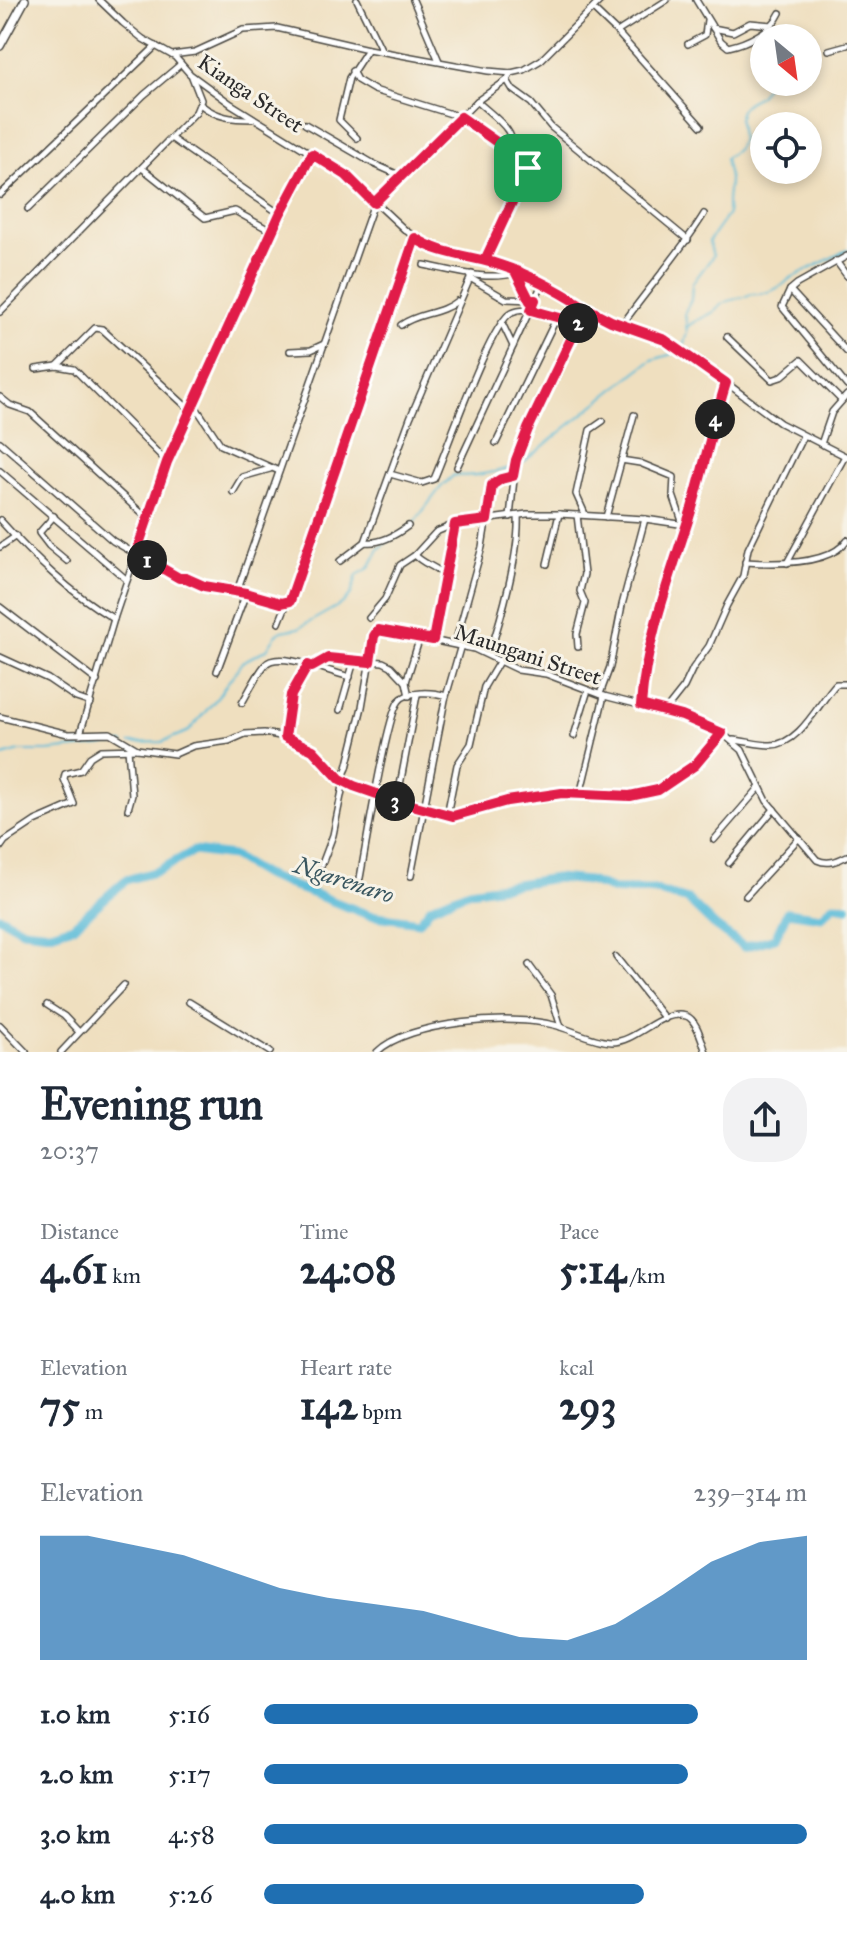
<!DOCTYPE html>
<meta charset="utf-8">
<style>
body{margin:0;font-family:"IM FELL Great Primer",serif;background:#f2f2f3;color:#1f2937;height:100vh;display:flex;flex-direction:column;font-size:30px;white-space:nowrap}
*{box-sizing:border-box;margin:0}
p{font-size:26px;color:#747a83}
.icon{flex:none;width:44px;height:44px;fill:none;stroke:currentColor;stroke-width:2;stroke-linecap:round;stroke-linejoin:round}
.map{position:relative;height:1052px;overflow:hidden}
.panel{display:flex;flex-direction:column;background:#fff;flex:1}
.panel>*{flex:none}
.needle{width:52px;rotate:151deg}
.buttons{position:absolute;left:750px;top:24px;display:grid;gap:16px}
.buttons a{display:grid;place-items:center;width:72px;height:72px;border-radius:50%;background:#fff;box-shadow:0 4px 12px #0003;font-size:40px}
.pin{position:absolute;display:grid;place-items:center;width:68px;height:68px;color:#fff;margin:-34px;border-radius:16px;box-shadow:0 4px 12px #0006}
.km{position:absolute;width:40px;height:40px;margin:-20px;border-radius:50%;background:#222;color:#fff;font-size:22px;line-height:40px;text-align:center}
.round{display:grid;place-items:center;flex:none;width:84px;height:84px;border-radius:32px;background:#f2f2f3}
.head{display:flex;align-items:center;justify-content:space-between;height:136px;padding:0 40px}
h1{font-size:44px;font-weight:800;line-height:60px}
.figures{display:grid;grid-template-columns:repeat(3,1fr);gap:12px;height:136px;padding:8px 40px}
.figures div{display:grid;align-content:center}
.figures b{font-size:40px;font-weight:800}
.figures small{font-size:22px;font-weight:400}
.figures p{font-size:22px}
.chart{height:224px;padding:16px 40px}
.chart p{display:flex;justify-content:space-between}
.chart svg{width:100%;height:144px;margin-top:8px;fill:#1f6fb2;opacity:.7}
ul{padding:0 40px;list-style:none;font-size:26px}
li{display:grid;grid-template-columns:128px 96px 1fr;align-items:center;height:60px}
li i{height:20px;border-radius:10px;background:#1f6fb2}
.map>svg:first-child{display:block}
</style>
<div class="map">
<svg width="847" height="1052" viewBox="0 0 847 1052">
<rect width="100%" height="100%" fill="#f7f3e8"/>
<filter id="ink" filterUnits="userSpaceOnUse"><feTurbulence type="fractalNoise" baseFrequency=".0125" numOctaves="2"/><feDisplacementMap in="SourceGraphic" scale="16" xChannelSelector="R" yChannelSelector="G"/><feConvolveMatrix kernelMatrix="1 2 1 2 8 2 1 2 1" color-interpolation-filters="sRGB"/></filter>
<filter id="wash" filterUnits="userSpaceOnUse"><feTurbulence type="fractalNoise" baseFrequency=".006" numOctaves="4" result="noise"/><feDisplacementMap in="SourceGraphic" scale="32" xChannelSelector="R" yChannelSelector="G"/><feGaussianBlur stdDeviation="1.8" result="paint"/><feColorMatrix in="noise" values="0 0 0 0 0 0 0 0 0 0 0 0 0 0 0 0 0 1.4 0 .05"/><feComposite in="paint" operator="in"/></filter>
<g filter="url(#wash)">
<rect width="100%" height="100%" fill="#efdfbf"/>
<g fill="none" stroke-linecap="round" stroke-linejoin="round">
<g stroke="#5bbcd9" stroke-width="2">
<polyline points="808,58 815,56 815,52"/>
<path d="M687,327C695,320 701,319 710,314C716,312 719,305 726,302C735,298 742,299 751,294C762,296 782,288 789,279L847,250"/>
<path d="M683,347L687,333L685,312L691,300L692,284L713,256L709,241L728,214C725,201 729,191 729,179C729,171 725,166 725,158C755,141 731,127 742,108C745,102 751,101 757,97C762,94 765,87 768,82"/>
<path d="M130,743L162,742L189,731L217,698L242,662L267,649L276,635L282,631L299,628L343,603L351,594L357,575L369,568L379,549L387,542L410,528L441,487L454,475C471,478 505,471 521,464L638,370L652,360L679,352"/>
<polyline points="0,757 20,751 48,751 124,743"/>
</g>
<polyline stroke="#5bbcd9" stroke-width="9" points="0,917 23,930 51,933 73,926 126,880 158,871 194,851 232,856 264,875 369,915 419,922 431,907 469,891 556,878 588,881 614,890 654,890 688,900 716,927 744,947 775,938 787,912 821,917 834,905 847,907"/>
</g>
</g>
<g filter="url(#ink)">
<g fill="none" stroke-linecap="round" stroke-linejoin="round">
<defs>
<g id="street">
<polyline points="99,0 123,23 143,39 175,57 190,74 231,104 346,175 405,230 422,242 439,250 476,258 520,272 611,321 654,334 684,351 780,423 847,457"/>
<polyline points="357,0 382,51"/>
<polyline points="413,0 439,61"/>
<path d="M696,0L721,41L728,47C747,43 772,31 780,13"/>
<polyline points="593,9 617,32 701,126"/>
<polyline points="713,28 733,32 750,23 772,25"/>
<polyline points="617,32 667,0"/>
<polyline points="688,44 705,35 707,20"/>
<polyline points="829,50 847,45"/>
<polyline points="172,55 195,52 243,30 277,28 368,49 488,71 511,73 524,70 541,60 601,0"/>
<polyline points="352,71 357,80 374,90 461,117 527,165 485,260"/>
<polyline points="507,80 513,90 531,103 551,127 688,240"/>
<path d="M477,101C491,115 521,132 510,154"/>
<path d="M201,105C218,118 232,119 253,119"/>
<polyline points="305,124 374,164 401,176"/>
<polyline points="357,138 339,120 349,78 368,49"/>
<polyline points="172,139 280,214"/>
<polyline points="142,168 205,218 235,211 273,232"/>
<polyline points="0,195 156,46"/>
<polyline points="28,209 144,95 181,64"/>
<polyline points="847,256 797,284 790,290 782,307 847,386"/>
<polyline points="836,261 847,276"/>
<path d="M424,265C454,271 489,282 519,272"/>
<polyline points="516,273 530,301"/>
<polyline points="470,278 506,299 534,300"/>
<polyline points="790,290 847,352"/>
<polyline points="0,312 196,112 201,100 192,77"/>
<polyline points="502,323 513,346"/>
<path d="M401,325C419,312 440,315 457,301"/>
<path d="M622,325C649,287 680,253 704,214"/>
<polyline points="727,337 772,380 781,377 801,360 841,400"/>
<polyline points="290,351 311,350 324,344"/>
<polyline points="57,366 95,328 102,329 190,410"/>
<polyline points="36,369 57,366 74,369 167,462"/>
<polyline points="0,397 10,405 30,412 148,519"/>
<polyline points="193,403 221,445 279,471"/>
<polyline points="0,442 113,541 169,573 204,586 287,603 292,597 415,238"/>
<polyline points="496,443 557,317"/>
<polyline points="821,444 832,412 847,395"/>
<polyline points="621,460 640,463 674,477 673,495 683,524"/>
<polyline points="457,467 543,282"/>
<polyline points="0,471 127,580"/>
<path d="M390,474L422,483L434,479C447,450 490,323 512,312C530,303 561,318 578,323"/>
<polyline points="233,492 242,477 270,469"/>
<polyline points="585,514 576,494 590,430 603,421"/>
<polyline points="577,515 584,574 580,591 585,603 577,634 578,647"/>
<polyline points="54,516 39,533 49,546 67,561"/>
<polyline points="510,517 516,460 586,308"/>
<polyline points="606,517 634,415"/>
<path d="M0,520C34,558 70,593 114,619"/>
<polyline points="365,542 410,418 472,274"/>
<polyline points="0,547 16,536"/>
<path d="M415,555C424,565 436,566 445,576"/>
<path d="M340,561L365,542C380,544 396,535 408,526"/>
<path d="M745,562C774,564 830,566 847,540"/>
<polyline points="787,563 845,456"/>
<polyline points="547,564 559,514"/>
<polyline points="237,591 374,203 477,101 507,80 511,73"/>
<polyline points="0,607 97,681"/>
<polyline points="369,618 385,599 400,565 415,555 436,532 455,524 527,514 559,514 645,519 686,525"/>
<polyline points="279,623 287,603"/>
<polyline points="433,640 455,524"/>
<polyline points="455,644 482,547 492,485 501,479 513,476"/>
<path d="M489,655C501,619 520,552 518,516"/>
<polyline points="0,657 48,679 76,698 91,703"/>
<polyline points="314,667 328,658 383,662 391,666 406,682"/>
<polyline points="217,671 246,593"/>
<polyline points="600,694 610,667 622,605 645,519"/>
<polyline points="409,696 406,682 420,637"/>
<path d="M242,703C249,691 256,676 265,665C277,649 332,673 350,677"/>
<path d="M641,705C645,639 674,566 693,502C705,463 713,422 726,383"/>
<polyline points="340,710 354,661"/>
<polyline points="665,711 684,687 693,668 709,646 727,605 743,576 748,549 803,436"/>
<polyline points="0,717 68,734 110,733 137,749 175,754 193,746 229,741 245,734 264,733 285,737 313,750 340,779 354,786 397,801 453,816 517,799 581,791 604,696"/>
<polyline points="80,734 114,619 167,462 280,214 312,154"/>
<polyline points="574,736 588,690"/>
<polyline points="285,737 289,721 291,695 308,665"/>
<path d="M733,740C745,741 759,745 771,745C800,745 819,702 836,684H847"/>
<polyline points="128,749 132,795 128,809"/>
<path d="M342,779L347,768L362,707L374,636L378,630H384L474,649L518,670L546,674L604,696L682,716L722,733L742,750L767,801L817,860C828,865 837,861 847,856"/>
<path d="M580,792C621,799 662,797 693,767C704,757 712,744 722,733"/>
<polyline points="397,801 417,695"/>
<polyline points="447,815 457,765 471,744 484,687 500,660"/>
<polyline points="714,840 759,788"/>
<polyline points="0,848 5,841 35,821 74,804 64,779 65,774 81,770 90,757 101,750 137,749"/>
<polyline points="729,863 774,809"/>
<polyline points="322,864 333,835 344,781"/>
<polyline points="411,876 445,700 461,645"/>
<path d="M360,878C365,851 387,714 399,701C408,690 434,692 446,696"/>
<polyline points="746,896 799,838"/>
<polyline points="616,957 665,1019"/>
<polyline points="529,965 551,995 561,1027"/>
<polyline points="189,1002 270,1052"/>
<polyline points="47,1005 64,1016 79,1032"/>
<polyline points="0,1025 26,1052"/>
<polyline points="61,1052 124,985"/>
<path d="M377,1052C408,1021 512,1014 554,1025C573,1030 592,1041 612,1042C637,1042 660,1009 686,1016C697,1019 702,1042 706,1052"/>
</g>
<polyline id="primary" points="0,46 25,0"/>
</defs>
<use href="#street" stroke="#484641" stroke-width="8"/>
<use href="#primary" stroke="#484641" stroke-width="10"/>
<use href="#street" stroke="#fff" stroke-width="5"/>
<use href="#primary" stroke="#fff" stroke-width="7"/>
</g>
</g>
<g fill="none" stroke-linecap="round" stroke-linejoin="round" filter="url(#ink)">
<defs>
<path id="route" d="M528,168L525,162L461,117L374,203L346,175L312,154L280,214L167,462L136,553L179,578H186L204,586L246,593L281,603L290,601L415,238C440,255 472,256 500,265C531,275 558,290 586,308L528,429L516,460L513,476L501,479L492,485L487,520L455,524L433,640L378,630L374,636L370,662L328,658L312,667L308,665L291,695L285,737L313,750L340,779L354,786L397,801L453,816L507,801L562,793L630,796L658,790L695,765L722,733L682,716L641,705C646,638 672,572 692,508C704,467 713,424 726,383L665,340L611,321L586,308L578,323L531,310L535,300L530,301L516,273L520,272L485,260L528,168"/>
</defs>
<use href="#route" stroke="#fff" stroke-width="16"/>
<use href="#route" stroke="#e11d48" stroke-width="10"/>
</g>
<g text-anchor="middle" stroke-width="6" stroke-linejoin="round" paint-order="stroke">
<g font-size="22" fill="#2b2b2b" stroke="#f7f3e8">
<text transform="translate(251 93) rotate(34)" y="8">Kianga Street</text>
<text transform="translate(528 654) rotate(18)" y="8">Maungani Street</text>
</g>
<g font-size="24" font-style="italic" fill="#39565f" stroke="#f7f3e8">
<text transform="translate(344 880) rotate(18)" y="8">Ngarenaro</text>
</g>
</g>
</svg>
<div class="buttons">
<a><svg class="needle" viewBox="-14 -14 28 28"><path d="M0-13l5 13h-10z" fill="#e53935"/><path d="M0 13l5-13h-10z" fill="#747a83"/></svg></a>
<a><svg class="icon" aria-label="locate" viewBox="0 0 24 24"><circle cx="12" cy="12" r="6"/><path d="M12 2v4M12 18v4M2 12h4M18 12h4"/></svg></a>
</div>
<div class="pin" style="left:528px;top:168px;background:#1e9e55"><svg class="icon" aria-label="arrive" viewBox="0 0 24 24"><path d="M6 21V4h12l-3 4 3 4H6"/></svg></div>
<b class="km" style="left:147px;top:560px">1</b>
<b class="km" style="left:578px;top:323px">2</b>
<b class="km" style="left:395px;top:801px">3</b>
<b class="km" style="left:715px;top:419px">4</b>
</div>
<section class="panel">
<div class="head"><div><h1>Evening run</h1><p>20:37</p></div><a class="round"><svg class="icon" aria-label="share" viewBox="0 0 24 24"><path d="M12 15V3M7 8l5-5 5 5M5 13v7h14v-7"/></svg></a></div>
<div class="figures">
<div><p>Distance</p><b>4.61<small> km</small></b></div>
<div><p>Time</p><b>24:08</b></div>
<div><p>Pace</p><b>5:14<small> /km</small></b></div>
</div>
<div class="figures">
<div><p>Elevation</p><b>75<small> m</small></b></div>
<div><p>Heart rate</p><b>142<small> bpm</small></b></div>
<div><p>kcal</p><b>293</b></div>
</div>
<div class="chart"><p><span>Elevation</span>239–314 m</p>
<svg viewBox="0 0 160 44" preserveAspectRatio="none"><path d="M0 44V6L10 6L20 9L30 12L40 17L50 22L60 25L70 27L80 29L90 33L100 37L110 38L120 33L130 24L140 14L150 8L160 6V44z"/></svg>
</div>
<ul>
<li><b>1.0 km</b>5:16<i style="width:80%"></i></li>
<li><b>2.0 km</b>5:17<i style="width:78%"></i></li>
<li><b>3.0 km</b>4:58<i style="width:100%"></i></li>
<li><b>4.0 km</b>5:26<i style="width:70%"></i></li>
</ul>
</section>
